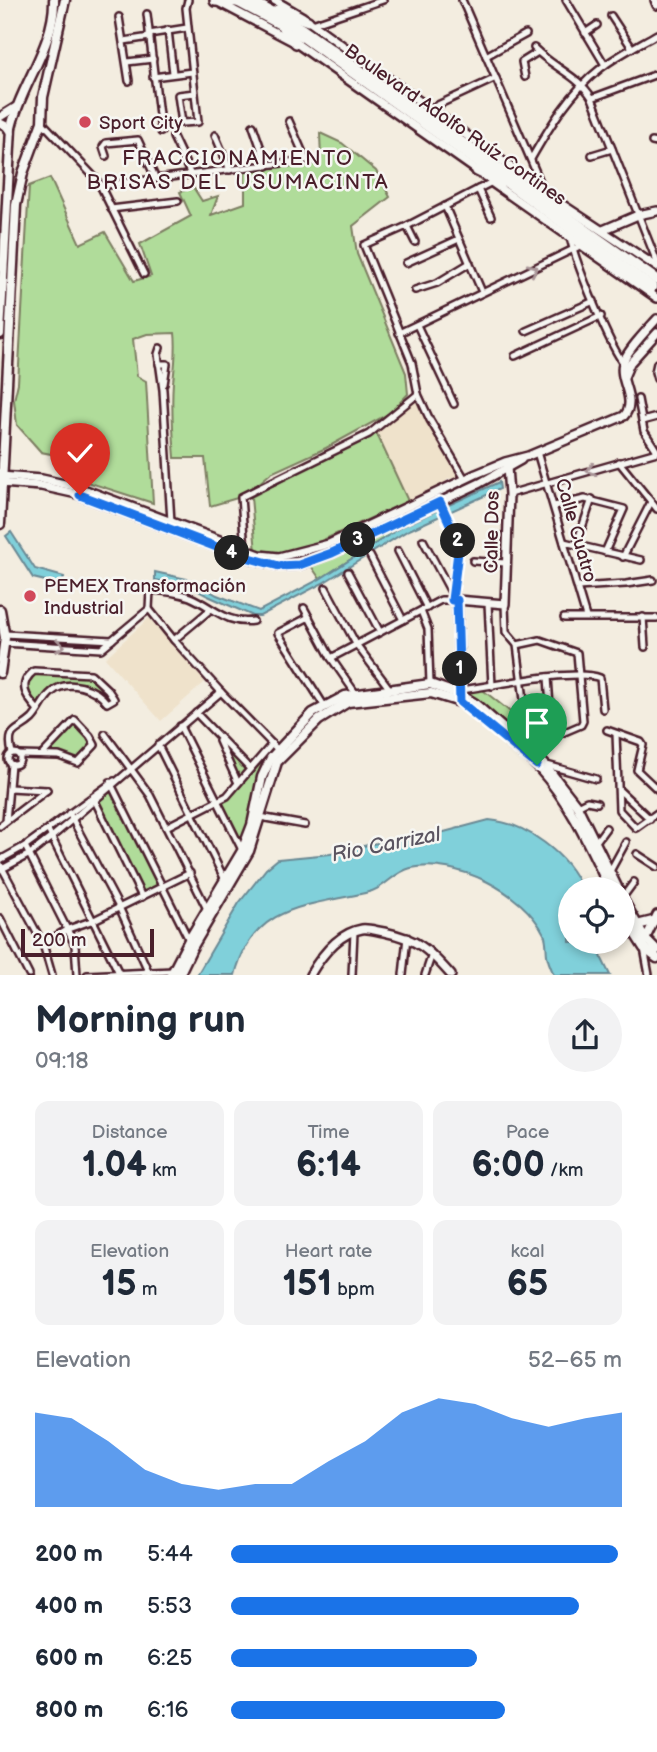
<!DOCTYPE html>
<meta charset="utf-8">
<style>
body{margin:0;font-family:"Balsamiq Sans",sans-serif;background:#f2f2f3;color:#1f2937;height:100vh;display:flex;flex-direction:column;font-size:26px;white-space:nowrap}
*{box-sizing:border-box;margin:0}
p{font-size:23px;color:#747a83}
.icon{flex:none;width:38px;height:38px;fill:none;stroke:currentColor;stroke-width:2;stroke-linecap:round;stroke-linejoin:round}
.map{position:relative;height:975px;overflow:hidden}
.side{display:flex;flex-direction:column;background:#fff;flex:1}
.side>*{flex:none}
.controls{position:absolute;left:558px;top:877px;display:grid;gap:14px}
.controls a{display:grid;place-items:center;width:77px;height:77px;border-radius:50%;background:#fff;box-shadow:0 4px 10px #0003;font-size:35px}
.scale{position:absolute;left:21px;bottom:18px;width:133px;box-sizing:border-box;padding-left:7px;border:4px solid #4a1f2b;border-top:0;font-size:19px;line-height:24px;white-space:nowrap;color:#4a1f2b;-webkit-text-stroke:5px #f6f6f2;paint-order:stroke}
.pin{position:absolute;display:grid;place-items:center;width:60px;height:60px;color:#fff;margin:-72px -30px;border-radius:50% 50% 50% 0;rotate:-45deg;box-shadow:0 0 7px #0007}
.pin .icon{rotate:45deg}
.km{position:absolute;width:35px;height:35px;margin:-18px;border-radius:50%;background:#222;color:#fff;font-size:19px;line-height:35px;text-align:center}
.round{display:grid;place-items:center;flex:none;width:74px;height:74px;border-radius:37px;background:#f2f2f3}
.head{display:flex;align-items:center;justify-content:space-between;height:119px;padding:0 35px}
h1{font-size:38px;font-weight:700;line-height:52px}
.stats{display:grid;grid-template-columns:repeat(3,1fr);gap:10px;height:119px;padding:7px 35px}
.stats div{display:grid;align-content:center;border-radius:14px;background:#f2f2f3;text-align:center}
.stats b{font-size:35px;font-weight:700}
.stats small{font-size:19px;font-weight:400}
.stats p{font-size:19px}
.chart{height:196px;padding:14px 35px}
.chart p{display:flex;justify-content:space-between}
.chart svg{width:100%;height:126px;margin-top:7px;fill:#1a73e8;opacity:.7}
ul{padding:0 35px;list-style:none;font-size:23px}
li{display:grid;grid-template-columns:112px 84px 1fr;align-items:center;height:52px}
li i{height:18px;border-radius:9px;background:#1a73e8}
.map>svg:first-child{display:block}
</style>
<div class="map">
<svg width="657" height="975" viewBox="0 0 657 975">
<rect width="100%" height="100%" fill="#f3ede0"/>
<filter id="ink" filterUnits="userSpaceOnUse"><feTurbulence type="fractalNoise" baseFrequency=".0143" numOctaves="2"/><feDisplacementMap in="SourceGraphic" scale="14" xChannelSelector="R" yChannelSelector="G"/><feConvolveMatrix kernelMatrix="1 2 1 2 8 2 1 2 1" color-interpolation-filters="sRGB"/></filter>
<g filter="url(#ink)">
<g fill="#efe2cb">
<polygon points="415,399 459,477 448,479 442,485 408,501 376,432"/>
<polygon points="149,618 205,682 161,721 105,658"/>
</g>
<g fill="#b0dc9a" stroke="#7d7e62" stroke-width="2">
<path d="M320,133L342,143L376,171L390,197L353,226L357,254L406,373L408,394L390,413L326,448L271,473L244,496L210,506L205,458H175C173,433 171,407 173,382C175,365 177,350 175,333L147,334L133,339L137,376L146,381L153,503L84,481L71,458L41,452L17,425L14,400L18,383L29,186L50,178L80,244L105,232L134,281L151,276L140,244L191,216L180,192L193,187L202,201L218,196L211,215L245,203V169L312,165L321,159Z"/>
<polygon points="376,432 408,501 310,546 280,555 256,552 251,497"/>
<polygon points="440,502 442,508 403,526 320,579 309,563"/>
<path d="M31,672L91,674L112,695L110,702L77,686L58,688L38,710C22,693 21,693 31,672Z"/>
<polygon points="479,687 528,726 527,748 461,690"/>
<polygon points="75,720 95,745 78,763 42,755"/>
<polygon points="215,733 250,769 272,744 278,750 271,758 241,848 218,801 238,783"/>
<polygon points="114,786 163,887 142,897 96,802"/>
</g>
<g fill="#80d0da" stroke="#6a8994" stroke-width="2">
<polygon points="499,482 500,489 407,531 323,583 260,616 253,616 208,596 189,586 155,580 155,572 191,580 217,595 259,611 320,579 403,526"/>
<polygon points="11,532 35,569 64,577 62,585 33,578 6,536"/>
<path d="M489,820C526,823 568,854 582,889H570V942H598L602,959L610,975H554C551,968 548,962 547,955C546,948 547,940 544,934C523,892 457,858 411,868C393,872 384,890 365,893C306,906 253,905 235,975H197L239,903L266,869L278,859L330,854L372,844L444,832Z"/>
</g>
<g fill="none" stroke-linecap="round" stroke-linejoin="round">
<defs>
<g id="street">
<polyline points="188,0 186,8 198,122 182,123 178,95 195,93"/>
<polyline points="462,0 544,191"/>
<polyline points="566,0 605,65"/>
<polyline points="147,14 161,132"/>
<polyline points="611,16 632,48"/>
<polyline points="119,17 129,81"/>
<polyline points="312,24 383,0"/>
<polyline points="168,30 173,73"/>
<polyline points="585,33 597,25"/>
<polyline points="149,34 187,28"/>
<polyline points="124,41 150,37"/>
<path d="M534,48C552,67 579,76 592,98L657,262"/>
<polyline points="486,56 526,34"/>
<polyline points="127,62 153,59"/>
<polyline points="153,77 192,72"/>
<polyline points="525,77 522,62 538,52"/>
<polyline points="592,98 657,74"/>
<polyline points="429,109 496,78"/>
<polyline points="42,122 98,181 144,274"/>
<polyline points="253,126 267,166"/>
<polyline points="215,135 230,170"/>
<polyline points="173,137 191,175"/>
<polyline points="652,142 657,143"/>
<polyline points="592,155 612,149"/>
<polyline points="106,156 103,147 106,143 138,140 156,179"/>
<path d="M531,159C550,126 570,92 601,68C618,55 638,45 657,34"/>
<polyline points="100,186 306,160 289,121"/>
<polyline points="478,189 491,217"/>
<polyline points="445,206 482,292"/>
<polyline points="111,209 178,201"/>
<polyline points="407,226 415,242"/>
<path d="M570,237C575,261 610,348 625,365"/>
<polyline points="406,263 459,239"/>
<polyline points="415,290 437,283 470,263"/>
<polyline points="417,325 454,404"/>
<polyline points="526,331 594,301"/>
<polyline points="399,333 582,245"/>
<polyline points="160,348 158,354 163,390 171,522"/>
<polyline points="515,356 601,316"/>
<polyline points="657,363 655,372 657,379"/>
<polyline points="159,364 167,364 164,384"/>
<polyline points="638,399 644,431 657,451"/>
<polyline points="642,421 657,417"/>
<polyline points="537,452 586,617"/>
<polyline points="619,462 657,509"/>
<polyline points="465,479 430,420 418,394 412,363 364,245 407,226 492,182"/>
<polyline points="509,494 657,452"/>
<polyline points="440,502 459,544 452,593"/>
<polyline points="554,506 585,499 624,509 605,552"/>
<polyline points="423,540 452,594"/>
<polyline points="564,542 641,560"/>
<polyline points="576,545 592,499"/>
<polyline points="245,550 241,497 369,434 418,394"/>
<polyline points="398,551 427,608"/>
<polyline points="370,556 403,620"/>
<polyline points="623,557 651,502"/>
<polyline points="473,561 506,563"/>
<polyline points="348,572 380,632"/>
<polyline points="577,587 626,584 653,580"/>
<polyline points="326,588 356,644 389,688"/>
<polyline points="488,603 492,686"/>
<polyline points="505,604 506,632 517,645 530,747"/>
<polyline points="304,608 331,658 356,694"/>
<path d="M211,609L174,640L149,609L150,590C164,591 177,592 190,597C212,606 227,625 253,621"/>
<polyline points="421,611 428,629 430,684"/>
<polyline points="309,617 278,633 325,707"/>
<polyline points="643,617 645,647"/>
<polyline points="564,618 657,618"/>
<polyline points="5,634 112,640"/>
<polyline points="174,640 221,692 279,751"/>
<polyline points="4,643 101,649 149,609"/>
<polyline points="517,645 540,640 577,653 583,721 581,725 527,748"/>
<polyline points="331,658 441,600 457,600"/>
<polyline points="548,677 552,737"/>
<path d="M461,690C492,686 575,668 600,678L603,709"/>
<polyline points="196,713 250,769"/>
<polyline points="180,726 241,848"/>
<polyline points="607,730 641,742 643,745 637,770 657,789"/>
<polyline points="105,734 150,795 207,909"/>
<polyline points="616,734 619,810 636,828 657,813"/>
<polyline points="219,741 238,783"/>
<polyline points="158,745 225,880"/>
<circle cx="14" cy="759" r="6"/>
<path d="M12,753C6,728 17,733 32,719C40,711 43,699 52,692C68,678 96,688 107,703L114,699L108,690L91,674L34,671C17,684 26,697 38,710"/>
<polyline points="19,755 59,756 78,763 95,745 90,736 75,720 42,755"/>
<polyline points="547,765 596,779"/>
<polyline points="110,782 189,940"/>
<polyline points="9,788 47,790"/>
<polyline points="619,790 650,819"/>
<polyline points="94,799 142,897"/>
<polyline points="577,806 587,801 597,803"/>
<polyline points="69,813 119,907 150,975"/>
<polyline points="260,817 305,825"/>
<polyline points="6,821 11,764"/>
<polyline points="0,826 47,790"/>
<polyline points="166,827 227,796 272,744"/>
<polyline points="48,830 120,975"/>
<polyline points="595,843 606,828"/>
<polyline points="25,846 75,945 77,975"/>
<polyline points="637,854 657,867"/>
<polyline points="0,860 25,846 114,781"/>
<polyline points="0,864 43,944 52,975"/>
<polyline points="0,870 30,854 53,836 221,692"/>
<polyline points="609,873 626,842"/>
<polyline points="623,897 634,882"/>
<polyline points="0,918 29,975"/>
<polyline points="43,944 68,929 94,920 190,873"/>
<polyline points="644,948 649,975"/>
<polyline points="87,975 173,971"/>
<polyline points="352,975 354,932"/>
<polyline points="403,975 407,937"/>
<polyline points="425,975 432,954"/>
</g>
<g id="secondary">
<polyline points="274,0 303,17 566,207 657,267"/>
<polyline points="655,0 657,5"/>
<polyline points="220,3 296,43 479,172"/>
<polyline points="0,117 16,107"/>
<polyline points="0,123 6,126 11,133"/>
<polyline points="491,182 657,298"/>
<polyline points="603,230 638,215 657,211"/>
<polyline points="624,377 630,363 657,333"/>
<path d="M0,476L42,479L78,487L260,555L279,557L329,544L476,474L505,462L528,456L624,416C638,400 618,381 623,363C627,350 648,329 657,319"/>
<polyline points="0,483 41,486 77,494 235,554 279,566 299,565 332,553 480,483 521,460"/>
<polyline points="460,698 457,600 505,604 509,494 507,467"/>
<polyline points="644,942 657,915"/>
<path d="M310,975C321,956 338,933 362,929C368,928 377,931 384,932C418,939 428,949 451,975"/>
</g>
<g id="primary">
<path d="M0,334L11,128C20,86 55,45 54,0"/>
<polyline points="0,524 16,205 23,173 42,122 43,97 65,0"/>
<polyline points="0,610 5,638 0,673"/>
<polyline points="623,900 645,938 657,950"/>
<polyline points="623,915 644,948 657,958"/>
<polyline points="637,925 653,921"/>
<polyline points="171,975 189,940 242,851 252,825 262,777 271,758 313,713 345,696 430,684 461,695 474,703 544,764 577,806 618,889"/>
<path d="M179,975L192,948L249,851L277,762L319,720L348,702L431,693L460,702L470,708C492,727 519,746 539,768C571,803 590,847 610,889"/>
</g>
<g id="highway">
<polyline points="234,0 300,35 652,287"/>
<polyline points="250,0 302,29 657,280"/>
<polyline points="215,1 238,2"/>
<polyline points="277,10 308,21"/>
<polyline points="283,28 296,43"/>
<polyline points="477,171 501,183"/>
</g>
</defs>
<use href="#street" stroke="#4a1f2b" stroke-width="10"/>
<use href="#secondary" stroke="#4a1f2b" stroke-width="12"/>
<use href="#primary" stroke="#4a1f2b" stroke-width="13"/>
<use href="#highway" stroke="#4a1f2b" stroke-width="14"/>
<use href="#street" stroke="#f6f6f2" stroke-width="5"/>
<use href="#secondary" stroke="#f6f6f2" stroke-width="7"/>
<use href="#primary" stroke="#f6f6f2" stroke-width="8"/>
<use href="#highway" stroke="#f6f6f2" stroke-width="9"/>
</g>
<defs><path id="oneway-chevron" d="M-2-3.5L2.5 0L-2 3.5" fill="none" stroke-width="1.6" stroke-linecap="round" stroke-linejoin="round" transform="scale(1.75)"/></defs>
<g stroke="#a99598">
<use href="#oneway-chevron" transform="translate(533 269) rotate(-25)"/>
<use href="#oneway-chevron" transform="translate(591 470) rotate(164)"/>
<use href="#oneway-chevron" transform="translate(60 646) rotate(5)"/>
</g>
</g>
<g fill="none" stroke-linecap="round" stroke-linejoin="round" filter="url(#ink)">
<defs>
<polyline id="route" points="80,495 235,554 279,566 299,565 332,553 440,502 459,544 452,600 457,600 460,702 537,765"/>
</defs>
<use href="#route" stroke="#fff" stroke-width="14"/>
<use href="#route" stroke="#1a73e8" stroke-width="9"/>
</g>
<g fill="#d1495b" stroke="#f6f6f2" stroke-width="2.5">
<circle cx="85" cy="122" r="7"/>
<circle cx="30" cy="596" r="7"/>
</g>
<g text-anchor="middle" stroke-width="5" stroke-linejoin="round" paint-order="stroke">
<g font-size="19" fill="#4a1f2b" stroke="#f6f6f2" text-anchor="start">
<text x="99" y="129">Sport City</text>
<text x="44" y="592">PEMEX Transformación<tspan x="44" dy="22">Industrial</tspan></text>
</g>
<g font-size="19" fill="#4a1f2b" stroke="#f6f6f2">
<text transform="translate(456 124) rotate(35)" y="7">Boulevard Adolfo Ruíz Cortines</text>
<text transform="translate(577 530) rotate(74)" y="7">Calle Cuatro</text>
<text transform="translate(491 532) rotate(-89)" y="7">Calle Dos</text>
</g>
<g font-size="21" letter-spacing="2" fill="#4a1f2b" stroke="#f6f6f2">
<text x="238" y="165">FRACCIONAMIENTO<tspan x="238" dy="24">BRISAS DEL USUMACINTA</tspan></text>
</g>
<g font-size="21" font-style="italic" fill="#5a5460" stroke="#f6f6f2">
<text transform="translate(386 844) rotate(-11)" y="7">Rio Carrizal</text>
</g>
</g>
</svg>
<div class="controls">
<a><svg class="icon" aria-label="locate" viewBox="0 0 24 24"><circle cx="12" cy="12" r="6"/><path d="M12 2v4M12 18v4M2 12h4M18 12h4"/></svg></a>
</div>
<div class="scale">200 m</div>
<div class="pin" style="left:537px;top:765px;background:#1e9e55"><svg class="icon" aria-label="arrive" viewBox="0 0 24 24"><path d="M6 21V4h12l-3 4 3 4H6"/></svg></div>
<div class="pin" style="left:80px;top:495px;background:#d93025"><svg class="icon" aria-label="check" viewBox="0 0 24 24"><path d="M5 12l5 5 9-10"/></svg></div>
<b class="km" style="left:460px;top:669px">1</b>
<b class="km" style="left:458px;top:541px">2</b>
<b class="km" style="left:358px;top:540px">3</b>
<b class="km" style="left:232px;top:553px">4</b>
</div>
<section class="side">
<div class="head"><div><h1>Morning run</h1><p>09:18</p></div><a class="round"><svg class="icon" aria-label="share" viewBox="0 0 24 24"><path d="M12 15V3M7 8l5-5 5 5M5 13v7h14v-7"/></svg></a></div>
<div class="stats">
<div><p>Distance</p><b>1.04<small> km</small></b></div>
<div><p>Time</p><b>6:14</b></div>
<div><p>Pace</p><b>6:00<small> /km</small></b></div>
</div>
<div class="stats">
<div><p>Elevation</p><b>15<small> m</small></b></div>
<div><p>Heart rate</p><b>151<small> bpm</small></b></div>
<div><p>kcal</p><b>65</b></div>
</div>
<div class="chart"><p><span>Elevation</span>52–65 m</p>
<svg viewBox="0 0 160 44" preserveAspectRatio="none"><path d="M0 44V11L10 13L20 21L30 31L40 36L50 38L60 36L70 36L80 28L90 21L100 11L110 6L120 8L130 13L140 16L150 13L160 11V44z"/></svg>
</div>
<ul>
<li><b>200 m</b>5:44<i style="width:99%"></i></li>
<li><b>400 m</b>5:53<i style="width:89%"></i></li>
<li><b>600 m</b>6:25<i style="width:63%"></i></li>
<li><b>800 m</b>6:16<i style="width:70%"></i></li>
</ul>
</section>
